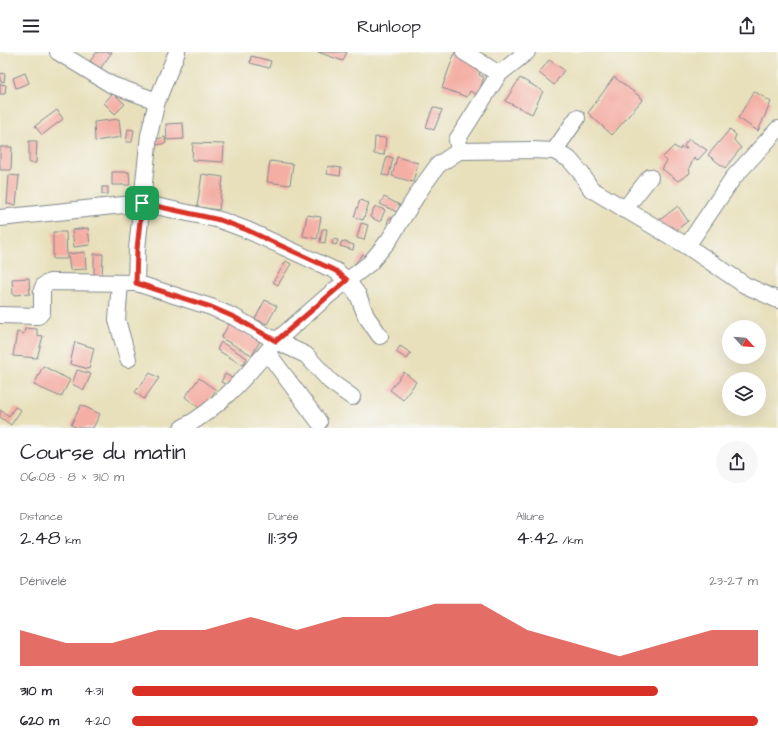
<!DOCTYPE html>
<html lang="fr">
<meta charset="utf-8">
<style>
body{margin:0;font-family:"Architects Daughter",sans-serif;background:#f7f7f7;color:#2b2b33;height:100vh;display:flex;flex-direction:column;font-size:15px;white-space:nowrap}
*{box-sizing:border-box;margin:0}
p{font-size:13px;color:#7c7c81}
.icon{flex:none;width:22px;height:22px;fill:none;stroke:currentColor;stroke-width:2;stroke-linecap:round;stroke-linejoin:round}
.map{position:relative;height:376px;overflow:hidden}
.side{display:flex;flex-direction:column;background:#fff;flex:1}
.side>*{flex:none}
.needle{width:26px;rotate:116deg}
.buttons{position:absolute;left:722px;top:268px;display:grid;gap:8px}
.buttons a{display:grid;place-items:center;width:44px;height:44px;border-radius:50%;background:#fff;box-shadow:0 4px 16px #0002;font-size:20px}
.pin{position:absolute;display:grid;place-items:center;width:34px;height:34px;color:#fff;margin:-17px;border-radius:8px;box-shadow:0 2px 6px #0006}
.round{display:grid;place-items:center;flex:none;width:42px;height:42px;border-radius:21px;background:#f7f7f7}
.overview{display:flex;align-items:center;justify-content:space-between;height:68px;padding:0 20px}
h1{font-size:22px;font-weight:600;line-height:30px}
.figures{display:grid;grid-template-columns:repeat(3,1fr);gap:6px;height:68px;padding:4px 20px}
.figures div{display:grid;align-content:center}
.figures b{font-size:20px;font-weight:600}
.figures small{font-size:11px;font-weight:400}
.figures p{font-size:11px}
.chart{height:112px;padding:8px 20px}
.chart p{display:flex;justify-content:space-between}
.chart svg{width:100%;height:72px;margin-top:4px;fill:#d93025;opacity:.7}
ul{padding:0 20px;list-style:none;font-size:13px}
li{display:grid;grid-template-columns:64px 48px 1fr;align-items:center;height:30px}
li i{height:10px;border-radius:5px;background:#d93025}
header{display:flex;justify-content:space-between;align-items:center;height:52px;padding:0 20px;background:#fff;font-size:18px;font-weight:600}
.map>svg:first-child{display:block}
</style>
<header><svg class="icon" aria-label="menu" viewBox="0 0 24 24"><path d="M4 6h16M4 12h16M4 18h16"/></svg>Runloop<svg class="icon" aria-label="share" viewBox="0 0 24 24"><path d="M12 15V3M7 8l5-5 5 5M5 13v7h14v-7"/></svg></header>
<div class="map">
<svg width="778" height="376" viewBox="0 0 778 376">
<rect width="100%" height="100%" fill="#f6f6f2"/>
<filter id="ink" filterUnits="userSpaceOnUse"><feTurbulence type="fractalNoise" baseFrequency=".025" numOctaves="2"/><feDisplacementMap in="SourceGraphic" scale="8" xChannelSelector="R" yChannelSelector="G"/><feConvolveMatrix kernelMatrix="1 2 1 2 8 2 1 2 1" color-interpolation-filters="sRGB"/></filter>
<filter id="wash" filterUnits="userSpaceOnUse"><feTurbulence type="fractalNoise" baseFrequency=".012" numOctaves="4" result="noise"/><feDisplacementMap in="SourceGraphic" scale="16" xChannelSelector="R" yChannelSelector="G"/><feGaussianBlur stdDeviation="0.9" result="paint"/><feColorMatrix in="noise" values="0 0 0 0 0 0 0 0 0 0 0 0 0 0 0 0 0 1.4 0 .05"/><feComposite in="paint" operator="in"/></filter>
<g filter="url(#wash)">
<rect width="100%" height="100%" fill="#e8e0bb"/>
<g id="blocks">
<g fill="#f4aea4">
<polygon points="97,0 112,0 100,17 90,9"/>
<polygon points="318,0 347,0 343,9"/>
<polygon points="455,0 482,13 479,23 484,25 478,43 470,39 467,45 442,36"/>
<polygon points="251,4 271,9 269,16 250,11"/>
<polygon points="549,8 564,18 554,33 539,21"/>
<polygon points="0,21 5,22 4,30 0,29"/>
<polygon points="25,21 29,31 16,36 13,26"/>
<polygon points="614,25 643,47 612,83 588,61"/>
<polygon points="520,26 543,39 532,62 505,49"/>
<polygon points="0,32 6,33 5,42 0,42"/>
<polygon points="754,39 771,50 758,79 738,66"/>
<polygon points="113,41 125,52 115,62 104,51"/>
<polygon points="433,55 442,58 434,78 426,75"/>
<polygon points="57,58 63,67 42,83 35,74"/>
<polygon points="119,67 121,85 95,89 94,70"/>
<polygon points="183,71 184,87 167,88 166,72"/>
<polygon points="128,77 134,78 132,90 126,90"/>
<polygon points="730,77 736,83 734,88 741,96 725,116 708,103"/>
<polygon points="165,85 166,91 153,94 152,88"/>
<polygon points="375,85 386,86 384,103 374,102"/>
<polygon points="689,87 707,98 697,109 694,106 689,116 690,121 678,129 662,117 667,109 662,106 674,94 680,98 681,95 687,97 684,93"/>
<polygon points="29,89 37,89 36,111 29,111"/>
<polygon points="193,91 224,92 223,110 192,108"/>
<polygon points="0,95 12,95 11,118 0,118"/>
<polygon points="387,104 393,106 389,124 382,123"/>
<polygon points="397,105 418,111 413,130 392,124"/>
<polygon points="270,109 293,112 290,133 267,130"/>
<polygon points="328,114 341,116 340,124 327,122"/>
<polygon points="112,120 129,120 130,133 112,133"/>
<polygon points="202,122 223,125 219,158 197,155"/>
<polygon points="9,123 19,124 16,153 7,152"/>
<rect x="102" y="135" width="6" height="7"/>
<polygon points="384,145 400,153 397,160 380,152"/>
<polygon points="360,148 369,151 363,168 354,165"/>
<polygon points="375,154 385,158 380,170 370,165"/>
<polygon points="678,154 688,169 669,184 657,170"/>
<polygon points="307,163 321,165 317,187 303,184"/>
<polygon points="389,166 394,166 392,173 387,172"/>
<polygon points="361,171 368,173 364,188 357,186"/>
<polygon points="88,176 90,193 74,195 72,178"/>
<polygon points="322,177 327,177 325,191 320,190"/>
<polygon points="53,180 66,180 67,207 53,207"/>
<polygon points="333,187 338,188 336,193 332,192"/>
<polygon points="342,189 354,193 353,198 340,194"/>
<polygon points="85,200 86,217 70,218 68,202"/>
<polygon points="94,202 103,202 102,228 94,228"/>
<polygon points="363,202 367,206 352,215"/>
<polygon points="286,209 291,212 278,233 273,230"/>
<polygon points="29,226 30,242 13,243 12,227"/>
<polygon points="265,248 277,254 267,272 255,267"/>
<polygon points="229,272 260,289 252,303 221,286"/>
<polygon points="25,276 37,277 37,283 43,284 37,306 13,304 17,280 24,282"/>
<polygon points="75,290 94,296 89,317 70,312"/>
<polygon points="221,290 247,306 243,313 217,298"/>
<polygon points="400,294 411,301 407,307 396,300"/>
<polygon points="43,314 70,328 61,345 34,333"/>
<polygon points="77,318 91,322 84,338 72,332"/>
<polygon points="404,320 416,330 403,348 390,338"/>
<polygon points="150,321 159,326 144,347 135,340"/>
<polygon points="225,322 234,327 231,335 221,330"/>
<polygon points="199,326 216,338 202,358 185,345"/>
<polygon points="81,353 100,362 93,376 78,376 71,373"/>
<polygon points="15,355 21,358 11,373 0,365 0,358 9,364"/>
</g>
</g>
</g>
<g filter="url(#ink)">
<use href="#blocks" fill-opacity="0" stroke="#82888c" stroke-width="1"/>
<g fill="none" stroke-linecap="round" stroke-linejoin="round">
<defs>
<g id="minor">
<polyline points="58,0 112,33 157,49"/>
<polyline points="464,0 499,22 527,0"/>
<polyline points="459,99 457,88 499,22"/>
<polyline points="554,99 577,66"/>
<polyline points="624,158 650,125"/>
<polyline points="0,166 142,151 220,168 247,178 336,219 347,228 358,243 366,264 380,284"/>
<polyline points="687,194 733,126 778,77"/>
<polyline points="120,231 117,268 128,307"/>
<polyline points="136,231 137,197 149,83 157,49 177,0"/>
<path d="M0,263L38,264L42,260V238L44,233L50,230L136,231L211,255L234,265L276,289C249,321 220,356 182,376"/>
<polyline points="267,300 319,370"/>
<polyline points="352,345 331,330 306,303 276,289 330,242 370,211 389,188 422,135 438,113 459,99 532,98 554,99 569,107 581,121 591,137 687,194 745,233 778,248"/>
</g>
</defs>
<use href="#minor" stroke="#82888c" stroke-width="18"/>
<use href="#minor" stroke="#fff" stroke-width="16"/>
</g>
</g>
<g fill="none" stroke-linecap="round" stroke-linejoin="round" filter="url(#ink)">
<defs>
<polygon id="route" points="142,151 220,168 247,178 336,219 347,228 276,289 234,265 211,255 136,231 137,197"/>
</defs>
<use href="#route" stroke="#fff" stroke-width="8"/>
<use href="#route" stroke="#d93025" stroke-width="5"/>
</g>
</svg>
<div class="buttons">
<a><svg class="needle" viewBox="-14 -14 28 28"><path d="M0-13l5 13h-10z" fill="#e53935"/><path d="M0 13l5-13h-10z" fill="#7c7c81"/></svg></a>
<a><svg class="icon" aria-label="layers" viewBox="0 0 24 24"><path d="M12 4l9 5-9 5-9-5zM3 14l9 5 9-5"/></svg></a>
</div>
<div class="pin" style="left:142px;top:151px;background:#1e9e55"><svg class="icon" aria-label="arrive" viewBox="0 0 24 24"><path d="M6 21V4h12l-3 4 3 4H6"/></svg></div>
</div>
<section class="side">
<div class="overview"><div><h1>Course du matin</h1><p>06:08 · 8 × 310 m</p></div><a class="round"><svg class="icon" aria-label="share" viewBox="0 0 24 24"><path d="M12 15V3M7 8l5-5 5 5M5 13v7h14v-7"/></svg></a></div>
<div class="figures">
<div><p>Distance</p><b>2.48<small> km</small></b></div>
<div><p>Durée</p><b>11:39</b></div>
<div><p>Allure</p><b>4:42<small> /km</small></b></div>
</div>
<div class="chart"><p><span>Dénivelé</span>23–27 m</p>
<svg viewBox="0 0 160 44" preserveAspectRatio="none"><path d="M0 44V22L10 30L20 30L30 22L40 22L50 14L60 22L70 14L80 14L90 6L100 6L110 22L120 30L130 38L140 30L150 22L160 22V44z"/></svg>
</div>
<ul>
<li><b>310 m</b>4:31<i style="width:84%"></i></li>
<li><b>620 m</b>4:20<i style="width:100%"></i></li>
</ul>
</section>
